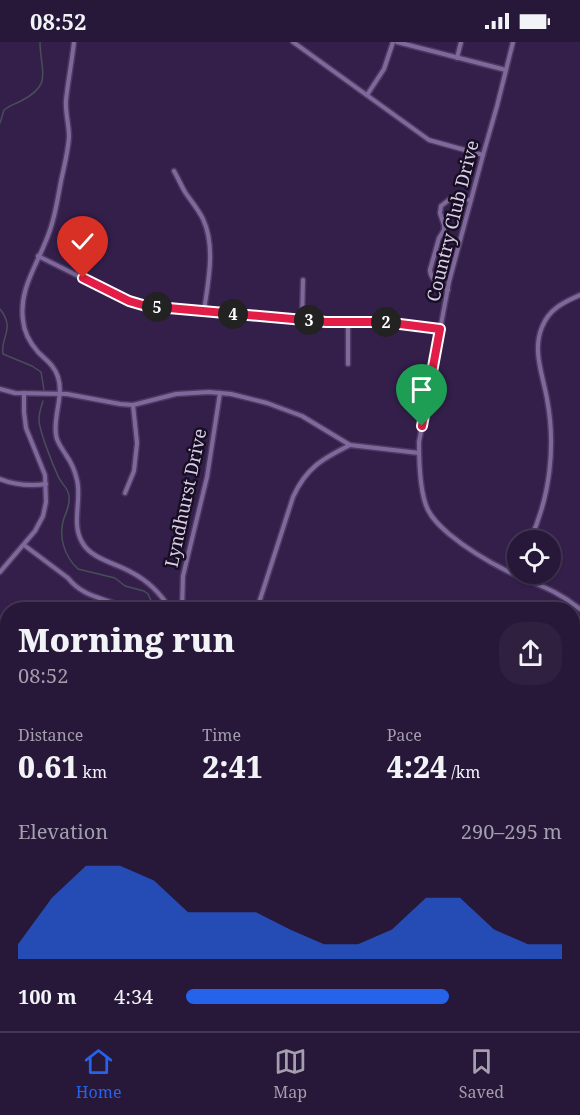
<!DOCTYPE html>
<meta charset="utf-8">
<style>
body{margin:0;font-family:"Noto Serif",serif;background:#2f2040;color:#f1f3f6;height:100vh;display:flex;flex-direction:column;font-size:22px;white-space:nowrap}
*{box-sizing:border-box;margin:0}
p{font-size:20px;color:#a49fae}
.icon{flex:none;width:33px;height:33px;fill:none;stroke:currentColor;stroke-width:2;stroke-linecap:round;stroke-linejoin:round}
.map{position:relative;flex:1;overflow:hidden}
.drawer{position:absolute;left:0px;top:560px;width:580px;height:430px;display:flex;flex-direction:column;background:#271738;border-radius:24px 24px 0 0;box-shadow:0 2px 4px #0004,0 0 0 2px #433653}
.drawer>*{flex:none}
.controls{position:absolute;left:507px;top:488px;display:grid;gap:12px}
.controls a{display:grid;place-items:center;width:54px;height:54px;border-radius:50%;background:#271738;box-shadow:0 2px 4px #0004,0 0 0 2px #433653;font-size:30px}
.pin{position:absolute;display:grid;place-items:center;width:51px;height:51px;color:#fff;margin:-62px -26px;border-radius:50% 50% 50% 0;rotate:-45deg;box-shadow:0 0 6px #0007}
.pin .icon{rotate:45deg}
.km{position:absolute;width:30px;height:30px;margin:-15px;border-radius:50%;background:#222;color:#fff;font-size:16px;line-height:30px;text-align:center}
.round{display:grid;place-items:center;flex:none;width:63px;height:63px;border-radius:24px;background:#2f2040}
.overview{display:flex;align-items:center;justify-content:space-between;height:102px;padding:0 18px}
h1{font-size:33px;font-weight:800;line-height:45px}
.stats{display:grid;grid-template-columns:repeat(3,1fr);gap:9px;height:102px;padding:6px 18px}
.stats div{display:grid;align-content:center}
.stats b{font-size:30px;font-weight:800}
.stats small{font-size:16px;font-weight:400}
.stats p{font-size:16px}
.chart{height:168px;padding:12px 18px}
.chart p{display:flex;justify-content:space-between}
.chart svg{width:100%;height:108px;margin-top:6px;fill:#2563eb;opacity:.7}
ul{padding:0 18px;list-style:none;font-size:20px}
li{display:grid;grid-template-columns:96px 72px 1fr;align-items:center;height:45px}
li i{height:15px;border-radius:8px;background:#2563eb}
.status{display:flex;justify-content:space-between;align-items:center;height:42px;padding:0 30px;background:#271738;direction:ltr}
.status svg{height:16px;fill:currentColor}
.dock{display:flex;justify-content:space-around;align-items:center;height:84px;border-top:2px solid #433653;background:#271738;font-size:16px;color:#a49fae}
.dock a{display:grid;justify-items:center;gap:3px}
.dock .selected{color:#2563eb}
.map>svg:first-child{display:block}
</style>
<div class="status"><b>08:52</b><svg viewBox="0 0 49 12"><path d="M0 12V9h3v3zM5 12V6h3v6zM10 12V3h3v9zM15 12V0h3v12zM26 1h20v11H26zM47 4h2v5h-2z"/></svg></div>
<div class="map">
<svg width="580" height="989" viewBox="0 0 580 989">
<defs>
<pattern id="grass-tufts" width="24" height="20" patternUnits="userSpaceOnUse" patternTransform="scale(1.5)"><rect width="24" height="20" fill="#2f3d05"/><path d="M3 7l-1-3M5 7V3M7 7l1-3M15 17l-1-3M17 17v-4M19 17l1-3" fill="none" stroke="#4d582a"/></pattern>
</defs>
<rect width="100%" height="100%" fill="#341f4b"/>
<polygon fill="url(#grass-tufts)" points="580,932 580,989 381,989 382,982 573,982 573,933"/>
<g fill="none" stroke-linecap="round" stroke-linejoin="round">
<g stroke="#474f56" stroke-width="1.5">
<path d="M0,81L4,68C9,64 15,62 21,59C54,42 40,29 40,0"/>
<path d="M0,267C16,288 0,294 3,312L32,324L41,330L44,348"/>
<path d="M43,359C41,365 39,371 39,377C39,389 53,423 58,434C61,442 68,445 69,454C70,462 67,469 64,476C58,494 64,514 78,527L115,536L125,544L144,549L148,552L155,567"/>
<polyline points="322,989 323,982"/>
</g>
<defs>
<g id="street">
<path d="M74,0C72,19 68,39 66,58C65,70 69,82 69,95C68,110 64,125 61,139C57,160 54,181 45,201C35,226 19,249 23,278C24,290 30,301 38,310C46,318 54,323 58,335C64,354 53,374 56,393C57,401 62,406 66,413C71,420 75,429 77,438C82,458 71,481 82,500C91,517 115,521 131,530C148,539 160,550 170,567"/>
<polyline points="293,0 429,98 483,113"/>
<polyline points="397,0 506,28"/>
<path d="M513,0L497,64L483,113L449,240L419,400C419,418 420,452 428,468C433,478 441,485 449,492C466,506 487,519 507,529C534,542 556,547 580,567"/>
<polyline points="457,16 461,0"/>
<polyline points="367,53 384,27 393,0"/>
<path d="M174,129C178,136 181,143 185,150C191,159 198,167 203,177C216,205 208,240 204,269"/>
<polyline points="38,214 129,259 146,264 326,280 384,280 440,287"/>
<path d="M448,248C439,242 431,239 430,228L439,196L444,188V183L440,171L441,164L450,157L471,158"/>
<polyline points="302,278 303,238"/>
<polyline points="348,322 348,280"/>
<polyline points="0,347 15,351 67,352 120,362 133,363 176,352 209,350 231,352 267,361 302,374 350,403 419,411"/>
<path d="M0,437C15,443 30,444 46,442"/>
<polyline points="125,451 134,429 137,401 133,363"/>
<path d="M530,498C550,455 556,404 547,357C543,333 532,309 542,285C549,267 564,260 580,253"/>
<path d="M24,503L68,536C85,557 105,555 127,567"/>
<polyline points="0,530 35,489 43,474 46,460 45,433 26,386 24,370 24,351"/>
<polyline points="515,532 518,526"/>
<polyline points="182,567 183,534 207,435 220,351"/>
<path d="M257,567L293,455C306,426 322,417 350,403"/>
<polyline points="573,655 580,654"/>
<polyline points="0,843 8,841"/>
<polyline points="573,880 580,881"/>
<polyline points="0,978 8,956"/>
<polyline points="287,982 290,989"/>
<polyline points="131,989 148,982"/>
</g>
<g id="primary">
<polyline points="0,711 8,709"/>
<polyline points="573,785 580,786"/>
</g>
</defs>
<use href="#street" stroke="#4d3960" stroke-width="7"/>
<use href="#primary" stroke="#4d3960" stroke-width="9"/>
<use href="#street" stroke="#7f699c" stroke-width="4"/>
<use href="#primary" stroke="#4c7db9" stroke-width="6"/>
</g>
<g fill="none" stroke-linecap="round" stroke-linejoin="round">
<defs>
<polyline id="route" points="83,236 129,259 146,264 326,280 384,280 440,287 422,384"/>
</defs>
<use href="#route" stroke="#fff" stroke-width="12"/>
<use href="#route" stroke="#e11d48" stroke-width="8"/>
</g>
<g text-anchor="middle" stroke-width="5" stroke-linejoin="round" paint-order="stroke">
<g font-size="18" fill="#d9ceea" stroke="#170e22">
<text transform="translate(453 179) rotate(-76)" y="6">Country Club Drive</text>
<text transform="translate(186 456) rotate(-78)" y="6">Lyndhurst Drive</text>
</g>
</g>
</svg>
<div class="controls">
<a><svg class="icon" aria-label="locate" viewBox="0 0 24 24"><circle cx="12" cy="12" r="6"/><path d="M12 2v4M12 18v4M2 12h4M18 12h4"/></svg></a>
</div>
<div class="pin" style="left:422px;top:384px;background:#1e9e55"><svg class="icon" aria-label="arrive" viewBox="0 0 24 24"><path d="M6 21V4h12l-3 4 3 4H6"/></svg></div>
<div class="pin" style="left:83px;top:236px;background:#d93025"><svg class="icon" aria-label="check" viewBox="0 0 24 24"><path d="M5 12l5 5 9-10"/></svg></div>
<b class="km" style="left:386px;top:280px">2</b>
<b class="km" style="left:309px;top:278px">3</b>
<b class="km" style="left:233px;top:272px">4</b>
<b class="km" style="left:157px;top:265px">5</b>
<section class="drawer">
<div class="overview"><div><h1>Morning run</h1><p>08:52</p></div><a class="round"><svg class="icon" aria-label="share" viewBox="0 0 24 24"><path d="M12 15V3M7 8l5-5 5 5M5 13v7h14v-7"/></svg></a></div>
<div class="stats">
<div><p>Distance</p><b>0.61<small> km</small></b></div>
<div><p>Time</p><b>2:41</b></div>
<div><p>Pace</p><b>4:24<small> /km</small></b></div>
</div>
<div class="chart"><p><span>Elevation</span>290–295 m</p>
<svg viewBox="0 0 160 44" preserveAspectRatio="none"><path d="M0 44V38L10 19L20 6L30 6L40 12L50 25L60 25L70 25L80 32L90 38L100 38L110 32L120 19L130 19L140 32L150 38L160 38V44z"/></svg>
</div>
<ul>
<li><b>100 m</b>4:34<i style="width:70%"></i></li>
</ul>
</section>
</div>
<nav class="dock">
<a class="selected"><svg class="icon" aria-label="home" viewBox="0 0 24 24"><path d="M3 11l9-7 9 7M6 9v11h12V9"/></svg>Home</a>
<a><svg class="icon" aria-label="map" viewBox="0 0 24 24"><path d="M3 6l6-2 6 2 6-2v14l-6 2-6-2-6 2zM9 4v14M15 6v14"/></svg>Map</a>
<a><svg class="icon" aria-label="saved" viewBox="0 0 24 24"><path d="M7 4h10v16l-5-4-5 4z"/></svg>Saved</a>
</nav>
